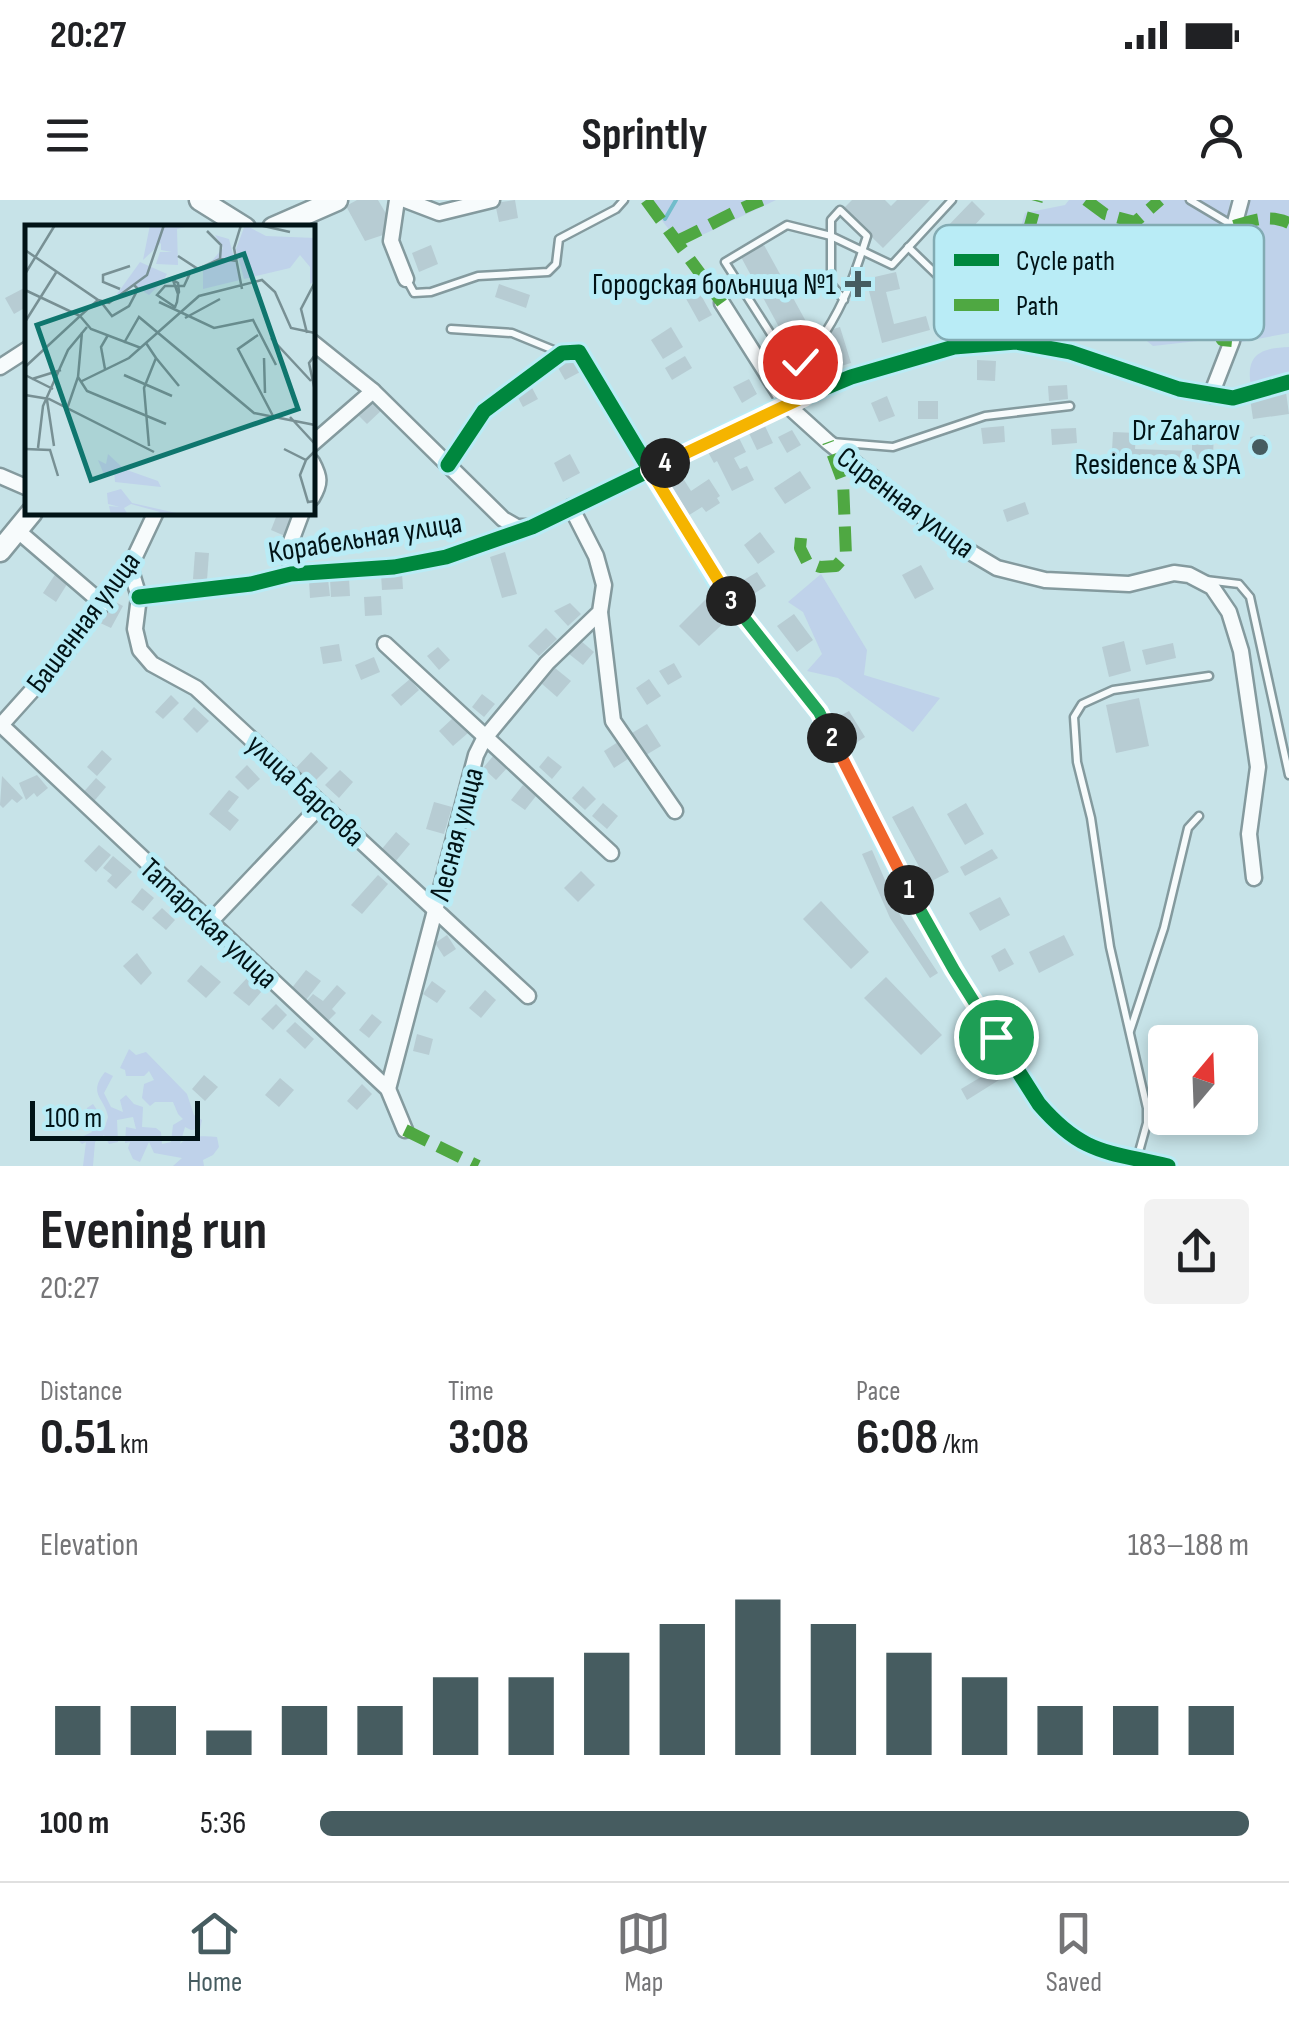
<!DOCTYPE html>
<meta charset="utf-8">
<style>
body{margin:0;font-family:"Sofia Sans Condensed",sans-serif;background:#f2f2f2;color:#202124;height:100vh;display:flex;flex-direction:column;font-size:38px;white-space:nowrap}
*{box-sizing:border-box;margin:0}
p{font-size:32px;color:#757577}
.icon{flex:none;width:55px;height:55px;fill:none;stroke:currentColor;stroke-width:2;stroke-linecap:round;stroke-linejoin:round}
.map{position:relative;height:966px;overflow:hidden}
.panel{display:flex;flex-direction:column;background:#fff;flex:1}
.panel>*{flex:none}
.needle{width:65px;rotate:19deg}
.controls{position:absolute;left:1148px;top:825px;display:grid;gap:20px}
.controls a{display:grid;place-items:center;width:110px;height:110px;border-radius:10px;background:#fff;box-shadow:0 5px 15px #0003;font-size:50px}
.scale{position:absolute;left:30px;bottom:25px;width:170px;box-sizing:border-box;padding-left:10px;border:5px solid #011316;border-top:0;font-size:28px;line-height:35px;white-space:nowrap;color:#011316;-webkit-text-stroke:8px #b9ecf6;paint-order:stroke}
.pin{position:absolute;display:grid;place-items:center;width:85px;height:85px;color:#fff;margin:-42px;border:5px solid #fff;border-radius:50%;box-shadow:0 2px 10px #0007}
.km{position:absolute;width:50px;height:50px;margin:-25px;border-radius:50%;background:#222;color:#fff;font-size:28px;line-height:50px;text-align:center}
.round{display:grid;place-items:center;flex:none;width:105px;height:105px;border-radius:10px;background:#f2f2f2}
.summary{display:flex;align-items:center;justify-content:space-between;height:170px;padding:0 40px}
h1{font-size:55px;font-weight:700;line-height:75px}
.metrics{display:grid;grid-template-columns:repeat(3,1fr);gap:15px;height:170px;padding:10px 40px}
.metrics div{display:grid;align-content:center}
.metrics b{font-size:50px;font-weight:700}
.metrics small{font-size:28px;font-weight:400}
.metrics p{font-size:28px}
.chart{height:280px;padding:20px 40px}
.chart p{display:flex;justify-content:space-between}
.chart svg{width:100%;height:180px;margin-top:10px;stroke:#465c60;stroke-width:6}
ul{padding:0 40px;list-style:none;font-size:32px}
li{display:grid;grid-template-columns:160px 120px 1fr;align-items:center;height:75px}
li i{height:25px;border-radius:12px;background:#465c60}
.status{display:flex;justify-content:space-between;align-items:center;height:70px;padding:0 50px;background:#fff;direction:ltr}
.status svg{height:28px;fill:currentColor}
header{display:flex;justify-content:space-between;align-items:center;height:130px;padding:0 40px;background:#fff;font-size:45px;font-weight:700}
.menu{display:flex;justify-content:space-around;align-items:center;height:140px;border-top:2px solid #e0e0e0;background:#fff;font-size:28px;color:#757577}
.menu a{display:grid;justify-items:center;gap:5px}
.menu .on{color:#465c60}
.map>svg:first-child{display:block}
</style>
<div class="status"><b>20:27</b><svg viewBox="0 0 49 12"><path d="M0 12V9h3v3zM5 12V6h3v6zM10 12V3h3v9zM15 12V0h3v12zM26 1h20v11H26zM47 4h2v5h-2z"/></svg></div>
<header><svg class="icon" aria-label="menu" viewBox="0 0 24 24"><path d="M4 6h16M4 12h16M4 18h16"/></svg>Sprintly<svg class="icon" aria-label="person" viewBox="0 0 24 24"><circle cx="12" cy="8" r="4"/><path d="M4 21q1-7 8-7t8 7"/></svg></header>
<div class="map">
<svg width="1289" height="966" viewBox="0 0 1289 966">
<rect width="100%" height="100%" fill="#c7e3e8"/>
<g fill="#bfd2ea">
<polygon points="646,0 776,0 681,45"/>
<polygon points="1069,0 1230,0 1224,83 1215,139 1153,146 1137,133 1024,113 994,117 1025,13 1065,5"/>
<polygon points="1247,0 1289,0 1289,133 1241,142 1252,90 1246,49"/>
<path d="M1289,147V178L1251,186C1245,154 1261,148 1289,147Z"/>
<polygon points="821,374 867,450 864,475 940,498 913,532 838,478 807,471 822,454 803,412 788,402"/>
<path d="M129,849L136,855L146,852L187,894L194,915L202,920L200,929L191,930L185,927L180,944C190,935 204,936 217,937L219,947L213,955L203,960L204,966H173L182,958L154,953L149,942L140,962L133,959L128,948L130,942L125,943L126,927L136,929L133,917L117,920L118,942L109,944L104,935L95,942L93,966H83L86,942L82,944L77,939L92,932L86,919L87,908L93,904L97,910L95,920L105,927L108,917C105,898 87,894 105,872L113,876L104,893L111,907L123,912L120,900L126,895L134,904L143,907L142,927L156,928L161,932L162,944L171,942L173,925L183,919L178,914L173,902H155L150,906L142,898L144,884L154,880L149,871L144,876H126L125,870L120,868Z"/>
</g>
<g fill="none" stroke-linecap="round" stroke-linejoin="round">
<polyline stroke="#72bdcb" stroke-width="4" points="665,19 676,0"/>
</g>
<g fill="#b7ccd3">
<polygon points="357,0 378,0 388,17 386,34 365,41 346,6"/>
<polygon points="515,0 518,18 499,22 495,3"/>
<polygon points="852,0 885,0 891,6 897,0 930,0 883,48 843,9"/>
<polygon points="972,1 985,14 972,28 999,49 981,67 944,30"/>
<polygon points="1106,24 1123,30 1118,43 1101,37"/>
<polygon points="431,45 438,64 419,72 412,53"/>
<polygon points="764,45 809,127 786,140 741,57"/>
<polygon points="896,72 900,89 886,92 894,124 926,116 930,130 882,143 866,79"/>
<polygon points="499,84 530,95 526,108 495,97"/>
<polygon points="28,86 28,106 14,114 5,98"/>
<polygon points="697,88 712,115 699,122 684,95"/>
<polygon points="671,127 683,147 663,159 651,140"/>
<polygon points="840,127 851,163 815,174 810,157 836,149 830,130"/>
<polygon points="685,156 692,168 672,180 665,168"/>
<polygon points="574,157 582,171 565,180 557,166"/>
<polygon points="977,160 996,161 995,181 977,180"/>
<polygon points="749,179 757,194 742,203 733,187"/>
<polygon points="530,184 538,199 523,207 515,192"/>
<polygon points="1067,185 1068,199 1049,201 1048,186"/>
<polygon points="1286,192 1289,214 1253,219 1250,198"/>
<polygon points="372,196 384,208 367,224 355,212"/>
<polygon points="887,196 895,216 879,222 871,203"/>
<rect x="918" y="201" width="20" height="18"/>
<polygon points="764,224 773,243 757,250 748,231"/>
<polygon points="1004,226 1005,242 983,244 981,228"/>
<polygon points="1076,228 1077,243 1052,245 1051,229"/>
<polygon points="792,230 801,245 787,253 778,237"/>
<polygon points="1113,232 1136,233 1135,249 1192,251 1192,234 1214,235 1212,273 1111,269"/>
<polygon points="1265,235 1268,255 1254,258 1250,237"/>
<polygon points="738,236 746,252 734,258 740,269 747,266 754,280 732,291 717,261 714,263 708,252"/>
<polygon points="570,254 580,273 563,282 554,263"/>
<polygon points="676,267 691,291 709,279 720,296 717,298 720,303 706,312 702,307 686,317 661,277"/>
<polygon points="800,271 811,288 785,304 774,288"/>
<polygon points="1025,302 1029,314 1007,322 1003,310"/>
<polygon points="278,312 293,315 285,336 271,330"/>
<polygon points="760,332 775,352 758,364 744,345"/>
<polygon points="195,352 209,353 207,380 193,379"/>
<polygon points="505,352 517,394 502,398 490,357"/>
<polygon points="921,365 934,389 915,399 902,375"/>
<polygon points="757,372 766,386 749,397 739,383"/>
<polygon points="56,373 69,381 56,402 43,393"/>
<polygon points="402,373 403,389 382,390 381,374"/>
<polygon points="349,378 350,396 331,397 330,379"/>
<polygon points="328,379 330,396 310,398 309,380"/>
<polygon points="381,396 382,415 365,416 364,397"/>
<polygon points="108,398 123,406 111,428 96,421"/>
<polygon points="707,398 728,419 699,446 679,426"/>
<polygon points="570,403 581,414 568,426 554,411"/>
<polygon points="794,414 813,440 797,452 777,426"/>
<polygon points="546,428 557,439 539,456 528,446"/>
<polygon points="581,441 594,452 583,465 569,454"/>
<polygon points="1124,441 1131,471 1109,477 1102,447"/>
<polygon points="1173,443 1176,458 1146,465 1142,450"/>
<polygon points="339,444 342,461 323,464 320,447"/>
<polygon points="438,447 450,460 439,470 427,456"/>
<polygon points="374,457 380,472 361,480 355,465"/>
<polygon points="674,463 682,477 668,485 659,471"/>
<polygon points="555,468 571,481 557,497 541,483"/>
<polygon points="410,479 419,490 401,506 391,495"/>
<polygon points="649,479 661,496 647,505 636,488"/>
<polygon points="482,494 495,504 484,517 472,507"/>
<polygon points="171,495 179,503 163,519 155,512"/>
<polygon points="1139,498 1149,546 1116,553 1106,505"/>
<polygon points="194,507 209,521 197,533 183,519"/>
<polygon points="849,511 865,537 856,543 840,516"/>
<polygon points="453,518 468,533 453,546 439,531"/>
<polygon points="647,524 661,546 646,555 632,533"/>
<polygon points="618,542 628,559 614,568 604,551"/>
<polygon points="102,550 112,559 97,576 87,567"/>
<polygon points="311,552 328,568 311,585 295,569"/>
<polygon points="494,555 508,567 496,580 483,568"/>
<polygon points="548,556 562,567 552,579 539,567"/>
<polygon points="247,565 260,579 248,590 235,577"/>
<polygon points="340,570 353,582 339,598 325,585"/>
<polygon points="37,575 48,588 37,597 34,593 26,600 19,583"/>
<polygon points="2,576 23,598 17,603 12,599 3,608 0,605"/>
<polygon points="96,578 106,587 90,606 80,596"/>
<polygon points="523,585 536,596 525,610 511,600"/>
<polygon points="583,586 596,599 585,610 572,598"/>
<polygon points="229,590 239,597 228,611 239,620 230,631 209,614"/>
<polygon points="434,602 452,607 444,634 426,629"/>
<polygon points="603,603 618,616 607,629 592,616"/>
<polygon points="966,603 984,634 965,645 947,614"/>
<polygon points="913,606 949,672 928,683 892,617"/>
<polygon points="396,632 410,644 395,662 381,650"/>
<polygon points="99,645 111,655 96,672 84,661"/>
<polygon points="992,649 998,658 965,676 960,667"/>
<polygon points="872,650 900,715 938,773 930,778 890,718 862,654"/>
<polygon points="113,656 132,672 116,689 107,681 112,675 103,668"/>
<polygon points="581,671 595,685 578,702 564,688"/>
<polygon points="378,675 388,684 362,714 351,705"/>
<polygon points="142,688 154,698 143,711 131,702"/>
<polygon points="1000,697 1010,715 980,731 969,713"/>
<polygon points="821,701 869,752 851,769 803,719"/>
<polygon points="162,708 175,720 166,730 152,718"/>
<polygon points="447,735 456,749 444,757 435,743"/>
<polygon points="1064,735 1074,755 1039,773 1029,752"/>
<polygon points="1005,748 1014,764 999,772 991,756"/>
<polygon points="137,753 152,773 141,785 123,766"/>
<polygon points="201,765 221,782 206,798 187,781"/>
<polygon points="306,770 321,781 306,800 291,789"/>
<polygon points="886,777 942,835 921,855 864,798"/>
<polygon points="247,778 262,791 249,806 233,793"/>
<polygon points="432,781 446,791 437,803 423,794"/>
<polygon points="337,785 346,793 332,809 336,813 327,822 305,803 313,794 323,801"/>
<polygon points="485,790 496,800 481,818 469,808"/>
<polygon points="276,804 287,815 273,830 261,819"/>
<polygon points="372,814 382,822 369,838 359,830"/>
<polygon points="295,822 314,839 305,849 286,831"/>
<polygon points="417,834 433,839 429,855 413,851"/>
<polygon points="1001,865 1007,875 967,900 961,889"/>
<polygon points="204,875 218,887 205,901 192,889"/>
<polygon points="280,878 294,890 279,907 265,895"/>
<polygon points="362,884 372,894 357,910 347,901"/>
</g>
<g fill="none" stroke-linecap="round" stroke-linejoin="round">
<defs>
<g id="lane">
<polyline points="1190,0 1232,25"/>
<polyline points="908,47 965,102"/>
<polyline points="407,80 414,93 431,92 478,76 548,72 556,64 559,39 616,9 624,0"/>
<polyline points="451,129 512,133 561,153"/>
<polyline points="800,161 785,156 725,62 787,25 831,36 892,65 952,0"/>
<path d="M804,196C800,185 796,175 800,164C804,153 819,143 825,133C845,102 856,71 867,36L840,10L831,20V84L844,100"/>
<polyline points="832,242 893,247 985,216 1070,206"/>
<polyline points="1206,380 1239,384 1250,397 1289,575"/>
<polyline points="1130,831 1164,728 1188,628 1199,616"/>
<polyline points="1137,959 1147,923 1147,908 1110,747 1091,618 1077,562 1074,517 1082,504 1113,490 1209,476"/>
</g>
<g id="street">
<polyline points="397,0 391,41 406,79"/>
<polyline points="405,0 439,13 492,0"/>
<polyline points="722,103 786,204 828,242 955,343 997,368 1045,380 1129,384 1174,373 1189,375 1212,387 1229,412 1241,451 1258,567 1249,634 1254,678"/>
<polyline points="312,142 373,191 503,319 517,327 526,327"/>
<polyline points="0,167 28,149"/>
<polyline points="1211,195 1232,141 1243,93 1234,26 1241,0"/>
<polyline points="312,244 373,191"/>
<path d="M312,262C320,277 321,283 312,298"/>
<path d="M448,265L484,211L562,153L579,152L720,387L819,512L889,653L954,770L1039,904C1083,955 1107,951 1168,966"/>
<polyline points="0,276 28,288"/>
<polyline points="18,331 103,404"/>
<polyline points="130,367 139,397 135,429 140,450 152,464 196,488 528,796"/>
<polyline points="291,374 290,344 302,312"/>
<polyline points="139,397 251,384 291,374 394,367 446,357 532,327 786,204 851,177 954,147 1016,142 1070,152 1179,189 1233,198 1289,182"/>
<polyline points="600,412 613,521 675,611"/>
<polyline points="385,444 611,653"/>
<polyline points="0,524 388,889 405,930"/>
<polyline points="1,525 63,456 130,367 156,312"/>
<polyline points="211,721 321,605"/>
<polyline points="388,889 476,555 484,539 547,463 600,412 604,385 596,356 571,307"/>
</g>
<g id="secondary">
<polyline points="200,0 245,28"/>
<polyline points="273,28 337,0"/>
<polyline points="0,351 32,312"/>
</g>
</defs>
<use href="#lane" stroke="#849a9e" stroke-width="11"/>
<use href="#street" stroke="#849a9e" stroke-width="19"/>
<use href="#secondary" stroke="#849a9e" stroke-width="25"/>
<use href="#lane" stroke="#f7fbfc" stroke-width="6"/>
<use href="#street" stroke="#f7fbfc" stroke-width="14"/>
<use href="#secondary" stroke="#f7fbfc" stroke-width="20"/>
<g stroke="#4fa842" stroke-width="12" stroke-dasharray="25 12" stroke-linecap="butt">
<polyline points="646,0 722,103"/>
<polyline points="1086,0 1105,14 1135,22 1160,0"/>
<polyline points="1135,22 1134,44 1185,71 1222,140 1232,141"/>
<path d="M1234,26C1253,20 1270,14 1289,23"/>
<path d="M677,41C706,28 733,11 762,0"/>
<polyline points="994,143 1008,106 1037,0"/>
<polyline points="801,338 800,348 807,362 820,367 836,366 846,355 843,282 828,242"/>
<polyline points="405,930 478,966"/>
</g>
<defs>
<g id="cycleway">
<path d="M448,265L484,211L562,153L579,152L720,387L819,512L889,653L954,770L1039,904C1083,955 1107,951 1168,966"/>
<polyline points="139,397 251,384 291,374 394,367 446,357 532,327 786,204 851,177 954,147 1016,142 1070,152 1179,189 1233,198 1289,182"/>
</g>
</defs>
<use href="#cycleway" stroke="#b9ecf6" stroke-width="21"/>
<use href="#cycleway" stroke="#00873e" stroke-width="15"/>
</g>
<g fill="none" stroke-linecap="round" stroke-linejoin="round">
<defs>
<polyline id="split-1" points="909,690 954,770 996,837"/>
<polyline id="split-2" points="832,538 909,690"/>
<polyline id="split-3" points="731,401 819,512 832,538"/>
<polyline id="split-4" points="665,263 650,270 731,401"/>
<polyline id="split-5" points="665,263 804,197 798,181 800,162"/>
</defs>
<use href="#split-1" stroke="#fff" stroke-width="20"/>
<use href="#split-2" stroke="#fff" stroke-width="20"/>
<use href="#split-3" stroke="#fff" stroke-width="20"/>
<use href="#split-4" stroke="#fff" stroke-width="20"/>
<use href="#split-5" stroke="#fff" stroke-width="20"/>
<use href="#split-1" stroke="#22a559" stroke-width="12"/>
<use href="#split-2" stroke="#f0652b" stroke-width="12"/>
<use href="#split-3" stroke="#22a559" stroke-width="12"/>
<use href="#split-4" stroke="#f5b400" stroke-width="12"/>
<use href="#split-5" stroke="#f5b400" stroke-width="12"/>
</g>
<g fill="#465c60" stroke="#b9ecf6" stroke-width="4">
<path d="M853 69h10v10h10v10h-10v10h-10v-10h-10v-10h10z"/>
<circle cx="1260" cy="247" r="10"/>
</g>
<g text-anchor="middle" stroke-width="10" stroke-linejoin="round" paint-order="stroke">
<g font-size="30" fill="#011316" stroke="#b9ecf6" text-anchor="end">
<text x="836" y="94">Городская больница №1</text>
<text x="1240" y="240">Dr Zaharov<tspan x="1240" dy="34">Residence &amp; SPA</tspan></text>
</g>
<g font-size="30" fill="#011316" stroke="#b9ecf6">
<text transform="translate(906 302) rotate(37)" y="10">Сиренная улица</text>
<text transform="translate(365 337) rotate(-9)" y="10">Корабельная улица</text>
<text transform="translate(83 422) rotate(-53)" y="10">Башенная улица</text>
<text transform="translate(306 590) rotate(43)" y="10">улица Барсова</text>
<text transform="translate(456 634) rotate(-75)" y="10">Лесная улица</text>
<text transform="translate(209 723) rotate(43)" y="10">Татарская улица</text>
</g>
</g>
<g transform="translate(25 25)">
<rect width="290" height="290" fill="#c7e3e8"/>
<path d="M125,0L165,1L152,4L153,40L131,39L135,27H147L136,25V18L118,35ZM220,0L241,11L290,13V56L285,59V42L275,30L265,43L219,54L211,24ZM190,10L204,14L215,55L178,64V46L198,23ZM115,37L142,49L138,56L124,70L110,61L87,76ZM83,229L99,244L133,256L136,262L90,257L89,244L80,252L73,235L81,239ZM96,264L107,278L160,290H129L135,287L106,279L99,283L103,290H86L84,281L95,282L83,279L82,268Z" fill="#bfd2ea"/>
<path fill="none" stroke="#789094" stroke-width="2.5" d="M216,0L209,23L217,64M234,0L265,7M182,6L196,20L195,34L212,36M0,25L73,75L55,91L0,65M153,31L173,44L195,34M0,49L30,0M95,64L78,57V50L105,41M73,75L84,78L122,50L139,0M76,77L87,91L104,81L113,64L109,60M134,77L189,103L228,95L251,140M150,82L132,70L140,61H159L166,46M150,83V82L152,77L153,69L154,67L153,58L148,55L153,69M160,93L195,74M0,97L32,46M282,108L276,84L290,57M233,110L213,124L248,191M246,113L286,156M99,118L114,92L229,188L290,200M121,118L131,133L119,163L124,221M290,130L284,138L290,166M131,133L154,161M239,133L240,168M0,142L55,91L66,104L116,123M80,144L76,122L83,110M0,150L28,164M99,150L147,171M53,152L62,166L141,199M7,154L36,145M57,156L104,133L174,71L237,55L250,67L266,103L290,108M0,170L24,174L129,227M22,175L29,221M42,184L53,152L57,107M265,192L290,219M13,223L18,181L43,125L62,102M0,224L25,225L33,251M259,224L281,235L290,226M281,235L275,250L283,277L290,276"/>
<path fill="#0f766e" fill-opacity="0.15" stroke="#0f766e" stroke-width="5" d="M219,29L273,184L66,255L12,100Z"/>
<rect width="290" height="290" fill="none" stroke="#011316" stroke-width="5"/>
</g>
<rect x="934" y="25" width="330" height="115" rx="15" fill="#b9ecf6" stroke="#82abb3" stroke-width="2.5"/>
<rect x="954" y="54" width="45" height="12" fill="#00873e"/>
<rect x="954" y="99" width="45" height="12" fill="#4fa842"/>
<g font-size="28" fill="#011316">
<text x="1016" y="70">Cycle path</text>
<text x="1016" y="115">Path</text>
</g>
</svg>
<div class="controls">
<a><svg class="needle" viewBox="-14 -14 28 28"><path d="M0-13l5 13h-10z" fill="#e53935"/><path d="M0 13l5-13h-10z" fill="#757577"/></svg></a>
</div>
<div class="scale">100 m</div>
<div class="pin" style="left:996px;top:837px;background:#1e9e55"><svg class="icon" aria-label="arrive" viewBox="0 0 24 24"><path d="M6 21V4h12l-3 4 3 4H6"/></svg></div>
<div class="pin" style="left:800px;top:162px;background:#d93025"><svg class="icon" aria-label="check" viewBox="0 0 24 24"><path d="M5 12l5 5 9-10"/></svg></div>
<b class="km" style="left:909px;top:690px">1</b>
<b class="km" style="left:832px;top:538px">2</b>
<b class="km" style="left:731px;top:401px">3</b>
<b class="km" style="left:665px;top:263px">4</b>
</div>
<section class="panel">
<div class="summary"><div><h1>Evening run</h1><p>20:27</p></div><a class="round"><svg class="icon" aria-label="share" viewBox="0 0 24 24"><path d="M12 15V3M7 8l5-5 5 5M5 13v7h14v-7"/></svg></a></div>
<div class="metrics">
<div><p>Distance</p><b>0.51<small> km</small></b></div>
<div><p>Time</p><b>3:08</b></div>
<div><p>Pace</p><b>6:08<small> /km</small></b></div>
</div>
<div class="chart"><p><span>Elevation</span>183–188 m</p>
<svg viewBox="0 0 160 44" preserveAspectRatio="none"><path d="M5 44V32M15 44V32M25 44V38M35 44V32M45 44V32M55 44V25M65 44V25M75 44V19M85 44V12M95 44V6M105 44V12M115 44V19M125 44V25M135 44V32M145 44V32M155 44V32"/></svg>
</div>
<ul>
<li><b>100 m</b>5:36<i style="width:100%"></i></li>
</ul>
</section>
<nav class="menu">
<a class="on"><svg class="icon" aria-label="home" viewBox="0 0 24 24"><path d="M3 11l9-7 9 7M6 9v11h12V9"/></svg>Home</a>
<a><svg class="icon" aria-label="map" viewBox="0 0 24 24"><path d="M3 6l6-2 6 2 6-2v14l-6 2-6-2-6 2zM9 4v14M15 6v14"/></svg>Map</a>
<a><svg class="icon" aria-label="saved" viewBox="0 0 24 24"><path d="M7 4h10v16l-5-4-5 4z"/></svg>Saved</a>
</nav>
